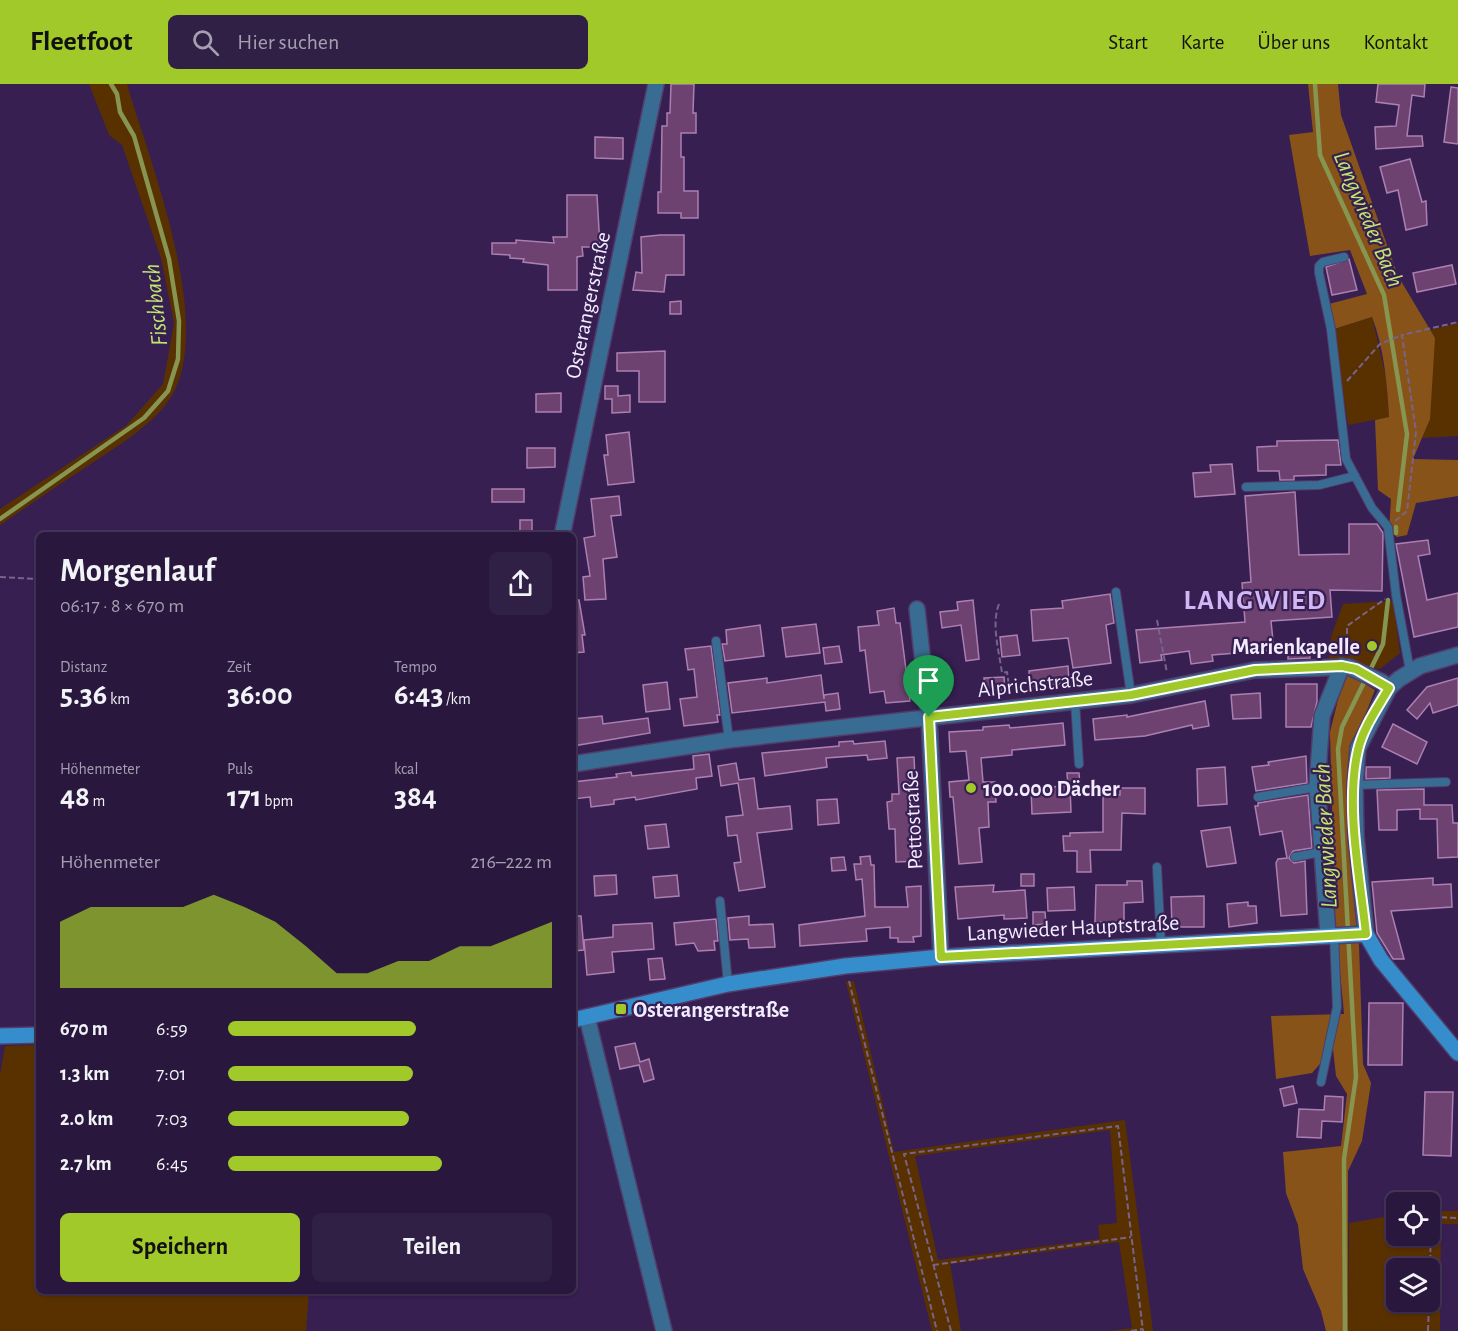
<!DOCTYPE html>
<html lang="de">
<meta charset="utf-8">
<style>
body{margin:0;font-family:"Alegreya Sans",sans-serif;background:#312045;color:#f1f3f6;height:100vh;display:flex;flex-direction:column;font-size:22px;white-space:nowrap}
*{box-sizing:border-box;margin:0}
p{font-size:20px;color:#a59fb0}
.icon{flex:none;width:33px;height:33px;fill:none;stroke:currentColor;stroke-width:2;stroke-linecap:round;stroke-linejoin:round}
.map{position:relative;flex:1;overflow:hidden}
.details{position:absolute;left:36px;top:448px;width:540px;height:762px;display:flex;flex-direction:column;background:#29173e;border-radius:9px;box-shadow:0 2px 4px #0004,0 0 0 2px #453658}
.details>*{flex:none}
.tools{position:absolute;left:1386px;top:1108px;display:grid;gap:12px}
.tools a{display:grid;place-items:center;width:54px;height:54px;border-radius:9px;background:#29173e;box-shadow:0 2px 4px #0004,0 0 0 2px #453658;font-size:30px}
.pin{position:absolute;display:grid;place-items:center;width:51px;height:51px;color:#fff;margin:-62px -26px;border-radius:50% 50% 50% 0;rotate:-45deg;box-shadow:0 0 6px #0007}
.pin .icon{rotate:45deg}
.round{display:grid;place-items:center;flex:none;width:63px;height:63px;border-radius:9px;background:#312045}
.overview{display:flex;align-items:center;justify-content:space-between;height:102px;padding:0 24px}
h1{font-size:33px;font-weight:600;line-height:45px}
.figures{display:grid;grid-template-columns:repeat(3,1fr);gap:9px;height:102px;padding:6px 24px}
.figures div{display:grid;align-content:center}
.figures b{font-size:30px;font-weight:600}
.figures small{font-size:16px;font-weight:400}
.figures p{font-size:16px}
.chart{height:168px;padding:12px 24px}
.chart p{display:flex;justify-content:space-between}
.chart svg{width:100%;height:108px;margin-top:6px;fill:#a1c92a;opacity:.7}
.primary-button{display:flex;gap:12px;margin-top:auto;padding:12px 24px}
.primary-button a{flex:1;height:69px;border-radius:9px;background:#a1c92a;color:#111;font-size:24px;font-weight:600;line-height:69px;text-align:center}
.primary-button a+a{background:#312045;color:#f1f3f6}
ul{padding:0 24px;list-style:none;font-size:20px}
li{display:grid;grid-template-columns:96px 72px 1fr;align-items:center;height:45px}
li i{height:15px;border-radius:8px;background:#a1c92a}
header{display:flex;align-items:center;gap:36px;box-sizing:border-box;height:84px;padding:0 30px;background:#a1c92a;color:#111}
header strong{font-size:28px}
nav{display:flex;gap:33px;margin-inline-start:auto;font-size:21px}
.search{width:420px;height:54px;background:#312045;display:flex;align-items:center;gap:15px;box-sizing:border-box;padding:0 21px;border-radius:9px;color:#a59fb0;font-size:22px}
.map>svg:first-child{display:block}
</style>
<header>
<strong>Fleetfoot</strong>
<div class="search"><svg class="icon" aria-label="search" viewBox="0 0 24 24"><circle cx="10" cy="10" r="6"/><path d="M15 15l6 6"/></svg>Hier suchen</div>
<nav><a>Start</a><a>Karte</a><a>Über uns</a><a>Kontakt</a></nav>
</header>
<div class="map">
<svg width="1458" height="1247" viewBox="0 0 1458 1247">
<rect width="100%" height="100%" fill="#371f52"/>
<g fill="#593101" fill-rule="evenodd">
<path d="M89,0H127C149,77 223,257 163,324C145,345 118,362 95,377C63,398 32,419 0,441V425L127,341L163,300L174,239L161,174L122,61L109,51Z"/>
<polygon points="1372,233 1386,294 1389,333 1348,341 1334,245"/>
<polygon points="1458,239 1458,352 1422,354 1430,334 1430,246"/>
<polygon points="1393,517 1400,569 1380,585 1329,575 1331,553 1343,520"/>
<path d="M854,897L894,1068L1125,1036L1153,1247H1111L1132,1244L1119,1158L950,1180L961,1247H932L846,898ZM1110,1046L1117,1139L1098,1141L1100,1155L938,1176L915,1072Z"/>
<polygon points="39,961 39,1208 309,1208 306,1247 0,1247 0,991 5,962"/>
<path d="M1430,1127H1458V1140H1441L1440,1247H1348L1349,1139L1396,1131V1152H1430ZM1396,1185H1430V1218H1396Z"/>
</g>
<g fill="#885319">
<path d="M1308,0H1338L1341,31L1398,192L1435,254L1430,335L1413,375L1458,376V412L1416,419L1407,451L1397,453L1389,447L1391,415L1378,406L1375,336L1389,333C1387,299 1384,264 1372,233L1334,245L1329,220L1367,210L1350,166L1310,172L1289,51L1313,48Z"/>
<polygon points="1345,588 1375,606 1356,654 1351,762 1359,861 1363,980 1371,999 1362,1057 1348,1087 1348,1247 1326,1247 1321,1227 1303,1185 1298,1141 1286,1109 1283,1068 1341,1062 1347,1010 1336,992 1333,965 1312,989 1276,995 1271,932 1344,930 1335,835 1330,648"/>
</g>
<g fill="none" stroke-linecap="round" stroke-linejoin="round">
<g stroke="#86954f" stroke-width="4.5">
<polyline points="1315,0 1320,71 1384,211 1407,350 1398,426"/>
<polyline points="0,435 144,334 168,307 178,275 179,237 169,175 134,52 120,28 117,10 111,0"/>
<polyline points="1396,449 1396,443"/>
<polyline points="1345,1247 1344,1075 1356,993 1338,665 1342,643 1383,560 1388,516"/>
</g>
</g>
<g fill="#6d4271" stroke="#ac7fb1" stroke-width="1.5">
<polygon points="671,0 694,0 693,29 696,29 696,49 681,49 681,73 684,73 684,107 698,107 698,134 681,134 681,129 658,129 658,108 661,108 662,42 667,42 667,29 670,29"/>
<polygon points="1378,0 1425,0 1424,13 1412,11 1407,52 1422,52 1423,62 1376,65 1375,43 1396,42 1399,21 1376,18"/>
<polygon points="1451,3 1458,4 1458,60 1444,58"/>
<polygon points="595,53 623,54 623,75 595,74"/>
<polygon points="1410,75 1422,118 1426,117 1427,141 1406,146 1398,106 1387,109 1380,83"/>
<polygon points="567,111 597,111 600,163 582,163 583,172 577,173 577,206 548,206 548,181 523,178 524,175 510,174 510,171 492,170 492,159 516,159 516,156 554,159 553,153 567,153"/>
<polygon points="660,151 684,151 684,191 666,191 664,208 633,206 636,188 642,189 641,153"/>
<polygon points="1349,175 1357,206 1332,211 1326,183"/>
<polygon points="1452,181 1456,200 1417,208 1413,189"/>
<polygon points="681,217 681,230 670,230 670,218"/>
<polygon points="665,267 665,318 639,318 639,287 617,287 617,269"/>
<polygon points="605,302 618,302 618,312 630,311 630,328 612,329 612,315 605,315"/>
<polygon points="561,309 561,328 536,328 536,310"/>
<polygon points="629,348 634,398 608,401 604,371 608,371 606,351"/>
<polygon points="1338,356 1341,381 1326,381 1326,391 1294,392 1294,396 1280,396 1279,387 1258,387 1257,363 1277,362 1277,357"/>
<polygon points="527,364 555,364 555,383 527,384"/>
<polygon points="1232,380 1235,410 1195,413 1193,389 1211,388 1210,381"/>
<rect x="492" y="405" width="32" height="13"/>
<polygon points="1295,408 1299,471 1349,470 1349,440 1377,440 1383,449 1382,507 1330,506 1332,533 1271,537 1274,566 1212,571 1213,577 1191,580 1189,567 1161,571 1162,576 1140,579 1136,546 1245,538 1242,499 1251,498 1245,412"/>
<polygon points="619,412 621,431 611,432 617,473 603,475 606,515 585,516 583,493 590,492 584,454 595,452 591,415"/>
<rect x="520" y="436" width="12" height="16"/>
<polygon points="1428,456 1430,470 1418,472 1427,516 1458,509 1458,543 1414,553 1396,460"/>
<polygon points="1110,510 1114,539 1106,541 1111,579 1073,584 1068,554 1033,557 1031,526 1063,524 1062,517"/>
<polygon points="573,516 579,516 585,551 582,551 584,568 573,569"/>
<polygon points="973,516 979,575 966,577 961,541 942,544 940,528 958,526 957,518"/>
<polygon points="894,524 896,539 900,539 910,617 886,619 884,607 870,609 865,566 860,567 858,543 879,541 877,527"/>
<polygon points="816,540 820,569 786,573 782,544"/>
<polygon points="760,541 764,572 725,577 722,560 727,560 726,546"/>
<polygon points="1017,551 1020,571 1002,573 1000,553"/>
<polygon points="1309,561 1310,574 1288,575 1288,562"/>
<polygon points="711,562 720,631 717,631 718,638 684,642 680,615 697,613 694,585 688,586 685,565"/>
<polygon points="839,562 842,578 825,580 823,564"/>
<polygon points="1068,582 1069,599 1030,603 1029,587"/>
<polygon points="821,591 824,615 824,611 838,609 840,625 826,627 825,618 732,629 728,599 767,594 767,599"/>
<polygon points="1004,593 1005,606 985,607 984,594"/>
<polygon points="1458,594 1458,621 1433,629 1430,619 1417,635 1407,626 1427,603"/>
<polygon points="667,598 670,625 646,628 643,601"/>
<polygon points="1286,600 1317,600 1317,618 1311,643 1286,643"/>
<polygon points="1260,609 1261,634 1233,635 1231,611"/>
<polygon points="1205,617 1209,642 1193,645 1192,641 1145,652 1095,656 1093,635 1127,631 1127,633"/>
<polygon points="602,632 603,640 648,634 650,649 573,662 573,635"/>
<polygon points="1063,639 1065,661 1012,666 1012,671 981,674 983,698 995,698 996,718 988,718 989,743 979,744 982,778 959,780 953,713 950,713 949,698 969,696 966,667 950,668 949,648 983,646 983,643 1009,641 1010,644"/>
<polygon points="1393,640 1427,658 1417,680 1382,663"/>
<polygon points="853,657 854,660 885,657 887,674 868,676 867,671 826,674 827,683 765,692 762,669 839,662 839,658"/>
<polygon points="709,670 712,692 696,694 697,705 636,716 635,713 614,716 614,720 591,723 590,713 573,715 573,698 617,693 616,690 631,688 632,692 694,685 693,672"/>
<polygon points="1306,672 1307,699 1256,707 1252,683 1269,681 1268,678"/>
<polygon points="914,673 919,777 896,778 895,745 889,745 887,718 892,717 892,710 899,710 897,674"/>
<polygon points="736,679 739,696 754,694 758,725 790,722 792,745 757,749 765,803 739,807 734,779 741,778 737,751 728,752 726,733 743,731 738,699 721,702 718,682"/>
<polygon points="1225,683 1227,720 1198,722 1197,685"/>
<polygon points="1366,683 1390,683 1390,694 1366,695"/>
<polygon points="1067,689 1079,689 1080,703 1070,703 1071,728 1032,730 1031,704 1068,702"/>
<polygon points="1120,704 1145,704 1145,730 1122,729 1121,766 1090,766 1091,788 1077,788 1077,767 1064,767 1063,752 1070,752 1070,749 1103,748 1103,711 1120,711"/>
<polygon points="1424,705 1424,721 1452,721 1453,739 1458,739 1458,773 1438,774 1437,735 1420,735 1420,725 1397,726 1397,746 1379,746 1377,706"/>
<polygon points="1308,711 1312,764 1293,767 1289,774 1294,779 1305,777 1307,830 1281,832 1276,779 1278,775 1287,774 1282,747 1260,751 1255,722 1258,722 1258,719"/>
<polygon points="837,715 839,739 818,741 817,716"/>
<polygon points="666,740 669,763 648,765 645,742"/>
<polygon points="1230,743 1236,779 1207,783 1201,747"/>
<polygon points="870,772 871,781 874,781 875,823 908,823 906,803 921,802 921,852 913,853 914,858 898,858 898,854 890,854 890,843 866,845 867,857 800,862 799,841 865,832 862,795 856,796 854,780 861,780 860,773"/>
<polygon points="844,773 846,786 832,787 831,774"/>
<rect x="1021" y="790" width="13" height="12"/>
<polygon points="616,791 617,810 595,812 594,792"/>
<polygon points="677,791 679,812 655,814 653,793"/>
<polygon points="1433,794 1433,801 1451,800 1452,823 1391,827 1404,875 1393,875 1377,849 1372,798"/>
<polygon points="1127,797 1142,797 1143,818 1124,819 1124,845 1102,845 1102,838 1095,838 1096,801 1127,801"/>
<polygon points="994,801 993,808 1025,806 1027,834 1004,835 1004,831 958,835 955,803"/>
<polygon points="1074,803 1075,826 1048,827 1047,804"/>
<polygon points="1204,812 1204,843 1172,843 1171,813"/>
<polygon points="1248,818 1248,822 1256,822 1257,839 1229,843 1227,820"/>
<polygon points="1033,828 1045,828 1046,840 1033,841"/>
<polygon points="573,832 581,832 584,866 573,867"/>
<polygon points="749,832 749,841 773,840 775,863 749,864 748,855 730,856 728,834"/>
<polygon points="716,835 718,857 714,857 715,866 698,867 694,859 676,861 674,839"/>
<polygon points="652,839 654,865 612,868 614,888 587,891 584,856 613,853 613,841"/>
<polygon points="662,874 665,895 650,896 648,875"/>
<polygon points="1369,919 1403,919 1402,981 1368,981"/>
<polygon points="635,959 640,978 649,975 654,995 644,998 639,981 620,985 615,963"/>
<polygon points="1293,1002 1297,1019 1284,1022 1280,1005"/>
<polygon points="1425,1008 1453,1008 1451,1072 1423,1071"/>
<polygon points="1325,1012 1343,1013 1342,1038 1322,1037 1321,1054 1297,1053 1299,1025 1324,1026"/>
</g>
<g fill="none" stroke-linecap="round" stroke-linejoin="round">
<defs>
<g id="lane">
<polyline points="1344,173 1323,178 1319,182 1319,189 1331,245 1346,375 1372,424 1388,443 1396,511 1410,587"/>
<polyline points="1246,403 1319,401 1355,392"/>
<polyline points="1116,508 1131,611"/>
<polyline points="716,557 729,656"/>
<polyline points="1075,617 1079,680"/>
<polyline points="1355,701 1446,698"/>
<polyline points="1258,713 1317,703"/>
<polyline points="1295,773 1321,768"/>
<polyline points="1157,783 1161,860"/>
<polyline points="720,817 728,900"/>
<polyline points="1321,998 1337,923 1334,851"/>
</g>
<g id="street">
<polyline points="562,452 656,0"/>
<polyline points="917,525 929,633 941,873"/>
<polyline points="573,680 729,656 1131,611 1255,586 1349,583 1382,598 1389,604"/>
<polyline points="1328,850 1317,701 1322,632 1342,582"/>
<polyline points="1366,850 1356,753 1355,701 1358,664 1389,604 1399,595 1420,582 1458,571"/>
<polyline points="587,933 664,1247"/>
</g>
<g id="secondary">
<polyline points="573,936 728,900 845,882 941,873 1366,850 1381,876 1458,969"/>
<polyline points="0,952 39,951"/>
</g>
</defs>
<use href="#lane" stroke="#513c6a" stroke-width="10"/>
<use href="#street" stroke="#513c6a" stroke-width="18"/>
<use href="#secondary" stroke="#513c6a" stroke-width="18"/>
<g stroke="#77648c" stroke-width="2" stroke-dasharray="6 3" stroke-linecap="butt">
<polyline points="1347,297 1380,260 1402,251"/>
<polyline points="1395,437 1407,427 1416,348 1402,251 1458,238"/>
<polyline points="0,493 39,495"/>
<path d="M999,520C991,540 999,567 1002,589L1007,588L1010,609"/>
<polyline points="1157,536 1167,589"/>
<polyline points="1347,568 1347,542 1385,515"/>
<polyline points="849,897 937,1247"/>
<polyline points="933,1181 1131,1153"/>
<polyline points="1430,1195 1431,1133 1458,1134"/>
<polyline points="951,1247 904,1070 1118,1042 1143,1247"/>
<polyline points="1131,1247 1143,1245"/>
<polyline points="1428,1247 1429,1218"/>
</g>
<use href="#lane" stroke="#396c92" stroke-width="8"/>
<use href="#street" stroke="#396c92" stroke-width="15"/>
<use href="#secondary" stroke="#368dcb" stroke-width="15"/>
</g>
<g fill="none" stroke-linecap="round" stroke-linejoin="round">
<defs>
<path id="route" d="M1342,582L1356,585L1389,604C1378,623 1363,644 1358,666C1345,722 1360,793 1366,850L941,873L929,633L1131,611L1255,586Z"/>
</defs>
<use href="#route" stroke="#fff" stroke-width="12"/>
<use href="#route" stroke="#a1c92a" stroke-width="8"/>
</g>
<g fill="#a1c92a" stroke="#371f52" stroke-width="2">
<circle cx="1372" cy="562" r="6"/>
<circle cx="971" cy="704" r="6"/>
<rect x="615" y="919" width="12" height="12" rx="3"/>
</g>
<g text-anchor="middle" stroke-width="4.5" stroke-linejoin="round" paint-order="stroke">
<g font-size="22" fill="#f3ecff" stroke="#371f52">
<text transform="translate(587 221) rotate(-78)" y="8">Osterangerstraße</text>
<text transform="translate(1035 599) rotate(-6)" y="8">Alprichstraße</text>
<text transform="translate(912 736) rotate(-93)" y="8">Pettostraße</text>
<text transform="translate(1073 843) rotate(-3)" y="8">Langwieder Hauptstraße</text>
</g>
<g font-size="22" font-weight="bold" fill="#f3ecff" stroke="#371f52" text-anchor="start">
<text x="1360" y="570" text-anchor="end">Marienkapelle</text>
<text x="983" y="712">100.000 Dächer</text>
<text x="633" y="933">Osterangerstraße</text>
</g>
<g font-size="24" font-style="italic" fill="#c2e76e" stroke="#371f52">
<text transform="translate(1369 135) rotate(67)" y="8">Langwieder Bach</text>
<text transform="translate(155 221) rotate(-96)" y="8">Fischbach</text>
<text transform="translate(1325 752) rotate(-93)" y="8">Langwieder Bach</text>
</g>
<g font-size="28" font-weight="bold" letter-spacing="1.5" fill="#d1b7f5" stroke="#371f52">
<text x="1255" y="525">LANGWIED</text>
</g>
</g>
</svg>
<div class="tools">
<a><svg class="icon" aria-label="locate" viewBox="0 0 24 24"><circle cx="12" cy="12" r="6"/><path d="M12 2v4M12 18v4M2 12h4M18 12h4"/></svg></a>
<a><svg class="icon" aria-label="layers" viewBox="0 0 24 24"><path d="M12 4l9 5-9 5-9-5zM3 14l9 5 9-5"/></svg></a>
</div>
<div class="pin" style="left:929px;top:633px;background:#1e9e55"><svg class="icon" aria-label="arrive" viewBox="0 0 24 24"><path d="M6 21V4h12l-3 4 3 4H6"/></svg></div>
<section class="details">
<div class="overview"><div><h1>Morgenlauf</h1><p>06:17 · 8 × 670 m</p></div><a class="round"><svg class="icon" aria-label="share" viewBox="0 0 24 24"><path d="M12 15V3M7 8l5-5 5 5M5 13v7h14v-7"/></svg></a></div>
<div class="figures">
<div><p>Distanz</p><b>5.36<small> km</small></b></div>
<div><p>Zeit</p><b>36:00</b></div>
<div><p>Tempo</p><b>6:43<small> /km</small></b></div>
</div>
<div class="figures">
<div><p>Höhenmeter</p><b>48<small> m</small></b></div>
<div><p>Puls</p><b>171<small> bpm</small></b></div>
<div><p>kcal</p><b>384</b></div>
</div>
<div class="chart"><p><span>Höhenmeter</span>216–222 m</p>
<svg viewBox="0 0 160 44" preserveAspectRatio="none"><path d="M0 44V17L10 11L20 11L30 11L40 11L50 6L60 11L70 17L80 27L90 38L100 38L110 33L120 33L130 27L140 27L150 22L160 17V44z"/></svg>
</div>
<ul>
<li><b>670 m</b>6:59<i style="width:58%"></i></li>
<li><b>1.3 km</b>7:01<i style="width:57%"></i></li>
<li><b>2.0 km</b>7:03<i style="width:56%"></i></li>
<li><b>2.7 km</b>6:45<i style="width:66%"></i></li>
</ul>
<div class="primary-button"><a>Speichern</a><a>Teilen</a></div>
</section>
</div>
